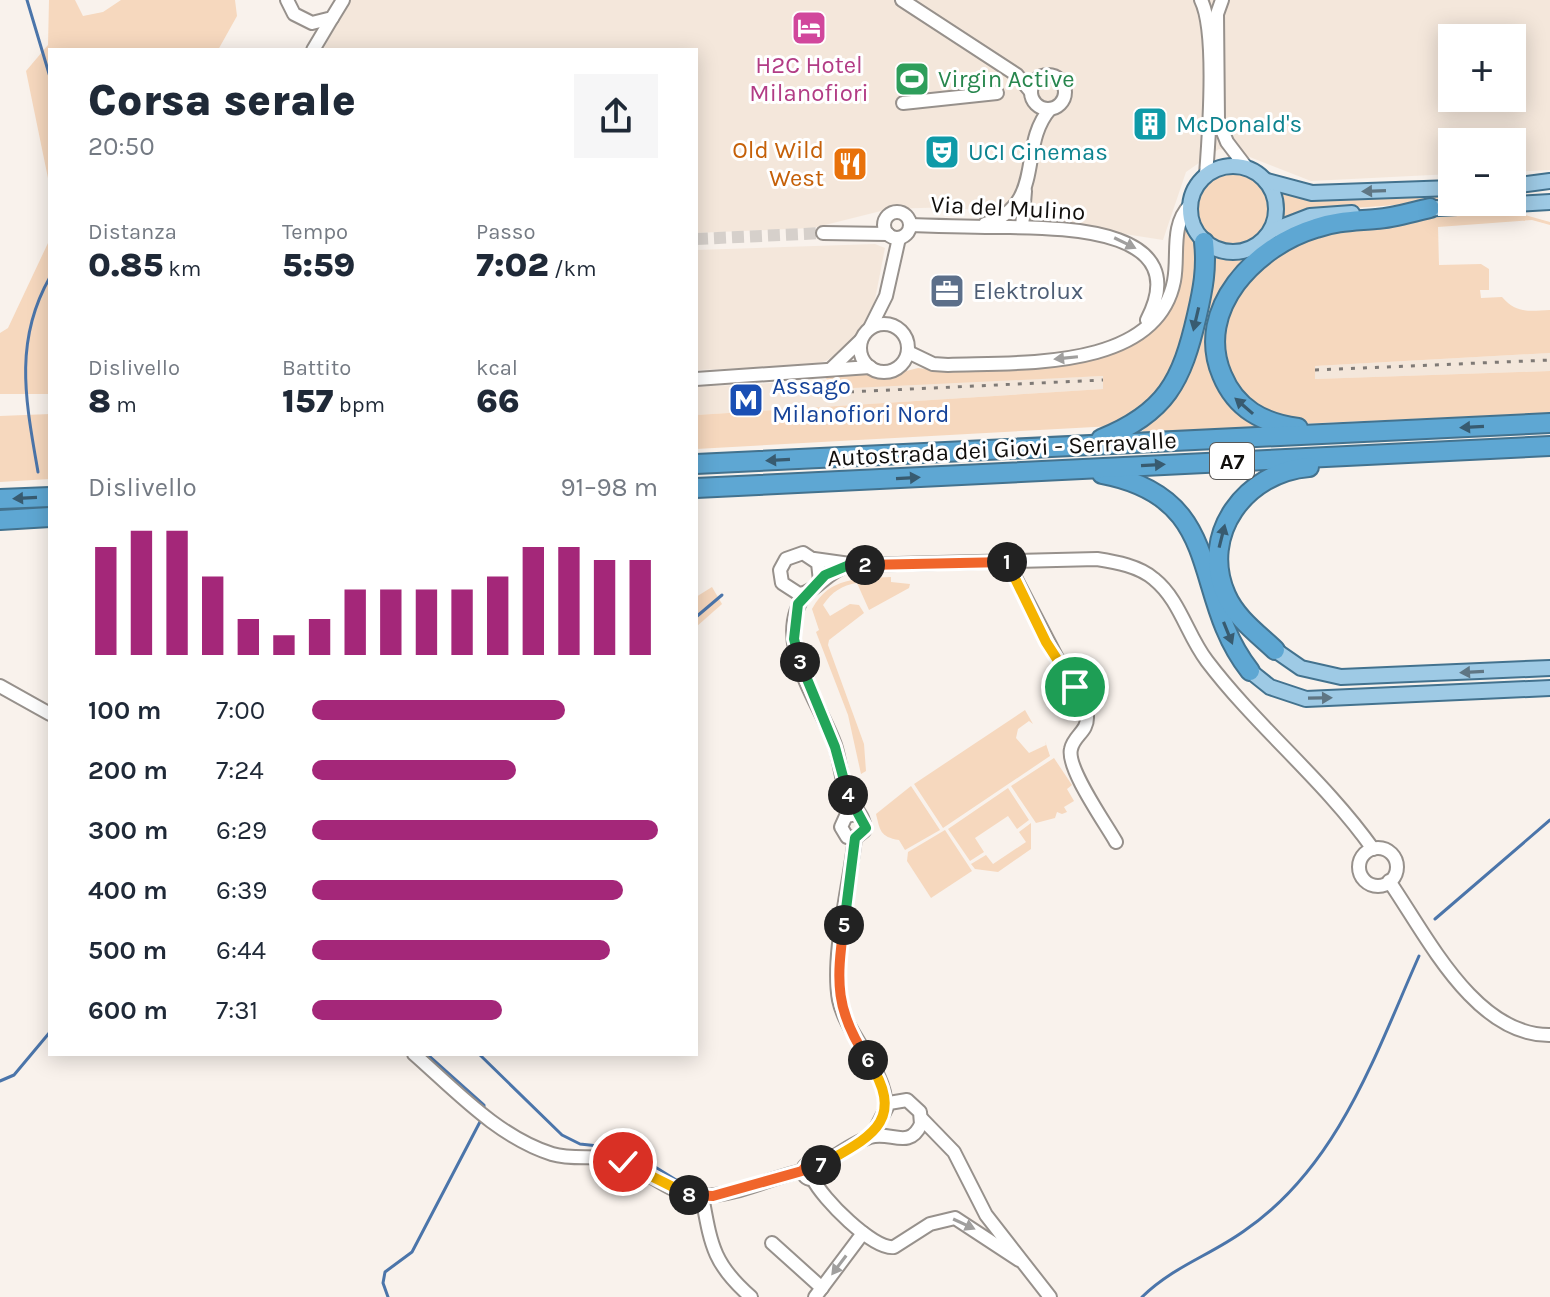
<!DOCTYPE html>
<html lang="it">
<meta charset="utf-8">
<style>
body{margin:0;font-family:Karla,sans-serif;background:#f6f6f7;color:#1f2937;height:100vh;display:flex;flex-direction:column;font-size:30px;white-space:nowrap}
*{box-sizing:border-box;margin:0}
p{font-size:26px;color:#747a83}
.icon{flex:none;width:44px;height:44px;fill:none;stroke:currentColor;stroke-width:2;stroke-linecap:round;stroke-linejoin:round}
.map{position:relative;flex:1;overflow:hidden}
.panel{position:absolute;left:48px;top:48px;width:650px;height:1008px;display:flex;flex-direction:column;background:#fff;border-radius:0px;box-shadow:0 4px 20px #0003}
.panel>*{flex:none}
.controls{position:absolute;left:1438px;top:24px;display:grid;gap:16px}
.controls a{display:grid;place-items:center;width:88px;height:88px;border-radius:0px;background:#fff;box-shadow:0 4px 20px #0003;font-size:40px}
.pin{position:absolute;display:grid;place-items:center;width:68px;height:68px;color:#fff;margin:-34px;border:4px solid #fff;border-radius:50%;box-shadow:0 2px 8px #0007}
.km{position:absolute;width:40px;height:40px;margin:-20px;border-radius:50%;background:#222;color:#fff;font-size:22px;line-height:40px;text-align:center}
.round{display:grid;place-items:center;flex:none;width:84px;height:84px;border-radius:0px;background:#f6f6f7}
.head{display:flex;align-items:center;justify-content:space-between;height:136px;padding:0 40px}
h1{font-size:44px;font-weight:800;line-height:60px}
.figures{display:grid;grid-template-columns:repeat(3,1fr);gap:12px;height:136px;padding:8px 40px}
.figures div{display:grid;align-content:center}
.figures b{font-size:34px;font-weight:800}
.figures small{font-size:22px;font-weight:400}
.figures p{font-size:22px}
.chart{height:224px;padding:16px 40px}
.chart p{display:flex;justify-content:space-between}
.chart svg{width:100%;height:144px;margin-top:8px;stroke:#a42779;stroke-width:6}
ul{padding:0 40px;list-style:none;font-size:26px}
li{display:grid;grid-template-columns:128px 96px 1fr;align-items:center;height:60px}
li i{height:20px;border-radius:10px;background:#a42779}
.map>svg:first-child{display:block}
</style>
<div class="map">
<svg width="1550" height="1297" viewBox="0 0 1550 1297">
<rect width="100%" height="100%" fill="#f9f2ec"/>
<g fill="#f4e7db" fill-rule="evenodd">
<path d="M348,0H1550V170L1512,172V142H1452V174L1311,181L1242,154L1219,149L1186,172L1163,240L952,207L889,209L813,228L696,233V50H323ZM1452,38H1512V98H1452Z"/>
<polygon points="875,244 885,248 872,315 844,349 826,361 806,366 696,370 696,250"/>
<polygon points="1550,353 1550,371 1315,379 1314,366"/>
<polygon points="1103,376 1104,389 696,415 696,387 828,380 833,387"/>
</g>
<g fill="#f6d8be">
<polygon points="49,0 75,0 83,16 103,12 121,0 235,0 237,16 218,50 50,50 50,394 0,394 0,333 8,328 48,243 49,183 26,71 48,45"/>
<circle cx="1234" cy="210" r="36"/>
<polygon points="1280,192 1308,200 1452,194 1452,201 1326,210 1280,223"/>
<path d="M1521,214L1550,222V225L1532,220L1438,227L1439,265L1481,264L1489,269V290H1480L1481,298L1502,297C1517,314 1529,311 1550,310V353L1315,366V379L1550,371V413L1296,424C1256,413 1230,400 1224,355C1220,324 1225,319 1240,293C1288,207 1435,219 1521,214Z"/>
<polygon points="1185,216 1199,245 1200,257 1182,355 1155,402 1113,426 696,449 696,415 1103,389 1103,376 832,389 832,383 824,377 847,371 883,377 918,368 942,371 1070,364 1111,354 1127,346 1159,318"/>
<path d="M1278,234L1210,344L1260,427L1142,432L1167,401L1210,254C1238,267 1257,251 1278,234Z"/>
<polygon points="50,414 50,479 0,482 0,416"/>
<path d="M891,577V582L910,584L909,588L869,610L857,583C842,585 832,592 823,605L830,616L850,604L859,605L864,613L829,640L828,645L864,744L866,771L861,774L848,715L816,632L819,630L812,609C830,576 858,579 891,577Z"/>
<polygon points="712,587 722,604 696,627 696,597"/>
<polygon points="1025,710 1033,724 1029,721 1018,729 1016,738 1029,753 1046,745 1045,741 1050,756 943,828 914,784"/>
<polygon points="1054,758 1072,785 1067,789 1074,801 1064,807 1067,812 1062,814 1057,812 1055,818 1036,823 1011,786"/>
<path d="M911,786L940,830L905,850L899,840C880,837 880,830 876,814Z"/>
<polygon points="1008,788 1029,820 1017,829 1008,816 975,838 984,852 970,861 948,829"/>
<polygon points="1031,823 1031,849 998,872 975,869 971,864 986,855 993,864 1026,842 1019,832"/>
<polygon points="945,830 972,871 931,898 907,861 908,852"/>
</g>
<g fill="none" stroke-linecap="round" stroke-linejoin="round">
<g stroke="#4b75aa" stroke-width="3">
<polyline points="27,0 50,77"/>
<path d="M38,472C26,402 13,342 50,277"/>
<polyline points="696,617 722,595"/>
<polyline points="1435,919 1550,820"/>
<polyline points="427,1054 484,1105 484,1110"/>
<polyline points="479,1054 562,1135 580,1144 626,1149 681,1183"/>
<polyline points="0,1081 14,1075 50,1032"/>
<polyline points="388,1297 383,1283 385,1272 412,1252 482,1118"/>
<path d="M1142,1297C1174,1266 1209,1256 1244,1231C1338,1167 1375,1055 1419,956"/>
</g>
<polyline stroke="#d6d0cb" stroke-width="12" stroke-dasharray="12 6" stroke-linecap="butt" points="696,239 823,233"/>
<defs>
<g id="minor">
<polyline points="287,0 294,14 312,23 332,18 343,0"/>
<polyline points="902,0 1017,75 1031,92"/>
<path d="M1201,0C1217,32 1209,136 1206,175"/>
<polyline points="1222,0 1217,14 1218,120 1227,142 1246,167"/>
<polyline points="313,50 332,18"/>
<circle cx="1048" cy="92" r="17"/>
<polyline points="903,103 997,93"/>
<circle cx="897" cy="225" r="13"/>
<path d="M985,224C1047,204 1017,147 1050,109"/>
<path d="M910,225C941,226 972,227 1003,227C1058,228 1196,226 1147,320"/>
<polyline points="1022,227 1025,191"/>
<polyline points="823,233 888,234"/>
<circle cx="884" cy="348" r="24"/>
<polyline points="870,328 886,296 899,238"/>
<path d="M908,352L933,364L948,365C1016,362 1156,372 1174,281C1179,255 1170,226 1190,205"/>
<polyline points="832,368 861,340"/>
<polyline points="696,379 870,367"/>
<path d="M814,559L857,565L1097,559C1116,562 1139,566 1154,579C1180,600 1187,635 1207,661C1257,727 1324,780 1373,849"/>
<path d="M1007,562L1087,716C1088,732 1074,735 1071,749C1066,768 1106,824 1116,842"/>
<path d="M820,581L818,563L803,553L786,559L780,570L782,583L799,594C815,593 826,573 846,566"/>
<path d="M806,593C770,640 819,700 835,745C840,761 841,778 847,794C852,807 867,817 864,831L855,838"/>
<polyline points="0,686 50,714"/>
<path d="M855,838C850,884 831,956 839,1000C846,1035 889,1074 885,1107"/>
<polyline points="855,838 847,837 841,827 846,816 857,814"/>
<circle cx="1378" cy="867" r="19"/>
<path d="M1389,881C1427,936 1475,1036 1550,1035"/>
<path d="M414,1054C455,1090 498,1137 552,1154C575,1161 601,1153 624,1162C650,1172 672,1196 702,1196C736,1196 769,1178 802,1171"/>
<polyline points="921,1118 954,1152 986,1215 1050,1297"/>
<circle cx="811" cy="1171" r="8"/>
<path d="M818,1167C834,1157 852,1143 870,1137C890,1130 909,1151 921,1124L920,1112L907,1100L889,1103L872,1136"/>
<path d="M813,1179C822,1198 873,1250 894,1247L930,1224L955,1218L1019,1260"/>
<path d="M702,1196C711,1245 713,1264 751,1297"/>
<polyline points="772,1243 822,1288"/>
<polyline points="815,1297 863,1233"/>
</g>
<g id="major">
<circle cx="1233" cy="209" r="43"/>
<polyline points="1267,181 1312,193 1452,188"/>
<polyline points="1512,186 1550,181"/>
<polyline points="1421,209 1550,202"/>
<polyline points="1271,231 1310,216 1352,213"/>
<polyline points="1275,650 1301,668 1341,677 1550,668"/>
<polyline points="1250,671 1270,687 1306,699 1550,688"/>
</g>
<g id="highway">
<path d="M1298,428C1263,423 1236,409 1222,375C1194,309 1256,246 1316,228C1336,221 1355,221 1376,219C1394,218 1412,212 1430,208"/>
<path d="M1101,439C1166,413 1182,381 1197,315C1203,289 1207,268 1204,242"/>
<polyline points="696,464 1550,423"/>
<path d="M1102,474C1228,498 1189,594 1250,671"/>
<polyline points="696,488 1550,446"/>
<polyline points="0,499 50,497"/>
<polyline points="0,520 50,517"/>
<path d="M1275,650C1257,633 1236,618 1226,595C1199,534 1246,472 1309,467"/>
</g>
</defs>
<use href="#minor" stroke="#97918c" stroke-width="16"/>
<use href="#major" stroke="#43728e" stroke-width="18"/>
<use href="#highway" stroke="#43728e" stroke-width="22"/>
<use href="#minor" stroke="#fff" stroke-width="12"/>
<use href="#major" stroke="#9ecae5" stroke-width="14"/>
<use href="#highway" stroke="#5ea7d3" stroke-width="18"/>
<g stroke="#7f7a76" stroke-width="3" stroke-dasharray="4 8" stroke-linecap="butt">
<polyline points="1315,370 1550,360"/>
<polyline points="826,393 1103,380"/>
</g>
</g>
<defs><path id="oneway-solid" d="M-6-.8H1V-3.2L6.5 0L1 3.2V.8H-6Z" transform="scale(2)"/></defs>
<g fill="#5f7684">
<use href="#oneway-solid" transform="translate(1374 191) rotate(178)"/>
<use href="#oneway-solid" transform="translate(1472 672) rotate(177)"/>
<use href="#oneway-solid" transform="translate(1320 698) rotate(-1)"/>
</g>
<g fill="#a09f9e">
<use href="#oneway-solid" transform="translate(1125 243) rotate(26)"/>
<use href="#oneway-solid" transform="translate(1066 358) rotate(174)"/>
<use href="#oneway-solid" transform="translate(964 1224) rotate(25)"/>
<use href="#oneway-solid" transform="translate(839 1265) rotate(127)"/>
</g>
<g fill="#385b70">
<use href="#oneway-solid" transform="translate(1196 319) rotate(103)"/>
<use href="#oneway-solid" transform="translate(1244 406) rotate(-139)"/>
<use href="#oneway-solid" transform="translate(1472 427) rotate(177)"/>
<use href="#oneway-solid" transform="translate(778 460) rotate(177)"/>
<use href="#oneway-solid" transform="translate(1153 465) rotate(-3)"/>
<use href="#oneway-solid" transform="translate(908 478) rotate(-3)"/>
<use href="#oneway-solid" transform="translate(25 498) rotate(177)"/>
<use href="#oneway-solid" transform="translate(1222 536) rotate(-76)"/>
<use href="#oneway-solid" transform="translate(1228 633) rotate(68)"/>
</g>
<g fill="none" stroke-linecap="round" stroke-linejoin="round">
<defs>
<polyline id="split-1" points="1007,562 1046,642 1075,687"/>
<polyline id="split-2" points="865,565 1007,562"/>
<polyline id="split-3" points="800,662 794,639 798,604 825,575 849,565 865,565"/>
<polyline id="split-4" points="800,662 835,747 848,795"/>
<polyline id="split-5" points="844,925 855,838 866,828 848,795"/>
<path id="split-6" d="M844,925C836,982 835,1011 868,1060"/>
<path id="split-7" d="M821,1165C870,1137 908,1122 868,1060"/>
<polyline id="split-8" points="689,1195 713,1196 802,1171 809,1162 821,1165"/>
<polyline id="split-9" points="623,1162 689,1195"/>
</defs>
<use href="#split-1" stroke="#fff" stroke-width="16"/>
<use href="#split-2" stroke="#fff" stroke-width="16"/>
<use href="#split-3" stroke="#fff" stroke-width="16"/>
<use href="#split-4" stroke="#fff" stroke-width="16"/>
<use href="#split-5" stroke="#fff" stroke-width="16"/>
<use href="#split-6" stroke="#fff" stroke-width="16"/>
<use href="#split-7" stroke="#fff" stroke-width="16"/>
<use href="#split-8" stroke="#fff" stroke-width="16"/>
<use href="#split-9" stroke="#fff" stroke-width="16"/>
<use href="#split-1" stroke="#f5b400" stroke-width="10"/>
<use href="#split-2" stroke="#f0652b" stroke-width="10"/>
<use href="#split-3" stroke="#22a559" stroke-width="10"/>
<use href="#split-4" stroke="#22a559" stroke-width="10"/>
<use href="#split-5" stroke="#22a559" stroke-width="10"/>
<use href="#split-6" stroke="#f0652b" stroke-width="10"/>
<use href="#split-7" stroke="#f5b400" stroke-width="10"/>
<use href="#split-8" stroke="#f0652b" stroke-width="10"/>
<use href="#split-9" stroke="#f5b400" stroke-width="10"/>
</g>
<defs>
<symbol id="hotel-square" viewBox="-11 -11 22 22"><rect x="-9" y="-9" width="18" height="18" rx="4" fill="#d1479c" stroke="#fff"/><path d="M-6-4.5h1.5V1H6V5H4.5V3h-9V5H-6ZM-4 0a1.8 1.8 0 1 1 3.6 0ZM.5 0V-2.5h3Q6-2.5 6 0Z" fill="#fff"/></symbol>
<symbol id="stadium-square" viewBox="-11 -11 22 22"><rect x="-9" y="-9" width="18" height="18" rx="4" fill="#2e9e5b" stroke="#fff"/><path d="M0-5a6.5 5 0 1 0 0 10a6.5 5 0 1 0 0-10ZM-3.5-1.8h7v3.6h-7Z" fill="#fff"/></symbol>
<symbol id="building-square" viewBox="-11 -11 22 22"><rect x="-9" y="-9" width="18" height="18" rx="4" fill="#0f9aa8" stroke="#fff"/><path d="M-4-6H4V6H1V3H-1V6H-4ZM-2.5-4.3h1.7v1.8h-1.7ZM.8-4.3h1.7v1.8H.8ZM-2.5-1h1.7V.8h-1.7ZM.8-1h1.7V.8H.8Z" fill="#fff"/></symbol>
<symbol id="theatre-square" viewBox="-11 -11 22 22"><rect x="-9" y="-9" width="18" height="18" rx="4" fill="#0f9aa8" stroke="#fff"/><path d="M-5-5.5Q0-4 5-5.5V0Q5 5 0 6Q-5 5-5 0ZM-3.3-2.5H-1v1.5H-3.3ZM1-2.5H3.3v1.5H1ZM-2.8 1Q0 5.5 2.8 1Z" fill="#fff"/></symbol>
<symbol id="restaurant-square" viewBox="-11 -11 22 22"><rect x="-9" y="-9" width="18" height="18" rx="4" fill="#e8710a" stroke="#fff"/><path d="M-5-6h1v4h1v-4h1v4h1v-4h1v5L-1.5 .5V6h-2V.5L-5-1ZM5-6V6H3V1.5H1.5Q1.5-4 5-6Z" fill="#fff"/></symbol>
<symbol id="office-square" viewBox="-11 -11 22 22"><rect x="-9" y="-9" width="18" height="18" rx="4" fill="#5c6f8a" stroke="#fff"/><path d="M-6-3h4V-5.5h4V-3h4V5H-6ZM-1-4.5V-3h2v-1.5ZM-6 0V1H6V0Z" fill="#fff"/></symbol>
<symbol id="metro-square" viewBox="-11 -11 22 22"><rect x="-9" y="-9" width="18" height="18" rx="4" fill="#1a4fb4" stroke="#fff"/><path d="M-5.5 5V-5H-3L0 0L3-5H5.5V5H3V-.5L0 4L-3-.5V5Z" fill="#fff"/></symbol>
</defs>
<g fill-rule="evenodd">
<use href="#hotel-square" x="789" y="8" width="40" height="40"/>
<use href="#stadium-square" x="892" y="59" width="40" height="40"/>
<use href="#building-square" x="1130" y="104" width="40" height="40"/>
<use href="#theatre-square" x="922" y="132" width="40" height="40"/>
<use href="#restaurant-square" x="830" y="144" width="40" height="40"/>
<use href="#office-square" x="927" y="271" width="40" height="40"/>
<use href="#metro-square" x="726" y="380" width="40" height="40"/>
</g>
<g text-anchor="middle" stroke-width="6" stroke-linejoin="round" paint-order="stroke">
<rect fill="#fff" stroke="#585756" stroke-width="2" x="1210" y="443" width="44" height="36" rx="6"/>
<g font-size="22" font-weight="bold" fill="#110f0d">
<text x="1232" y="469">A7</text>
</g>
<g font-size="24" fill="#b23c85" stroke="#fff">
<text x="809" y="73">H2C Hotel<tspan x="809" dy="28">Milanofiori</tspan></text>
</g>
<g font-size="24" fill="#27864d" stroke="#fff" text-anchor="start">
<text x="938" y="87">Virgin Active</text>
</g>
<g font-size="24" fill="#0d838f" stroke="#fff" text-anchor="start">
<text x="1176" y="132">McDonald's</text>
<text x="968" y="160">UCI Cinemas</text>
</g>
<g font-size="24" fill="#c56008" stroke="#fff" text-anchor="end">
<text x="824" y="158">Old Wild<tspan x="824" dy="28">West</tspan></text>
</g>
<g font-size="24" fill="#110f0d" stroke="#fff">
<text transform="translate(1008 208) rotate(3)" y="8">Via del Mulino</text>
<text transform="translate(1002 449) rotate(-3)" y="8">Autostrada dei Giovi - Serravalle</text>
</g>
<g font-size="24" fill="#4e5e75" stroke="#fff" text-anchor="start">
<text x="973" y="299">Elektrolux</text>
</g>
<g font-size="24" fill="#164399" stroke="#fff" text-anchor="start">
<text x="772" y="394">Assago<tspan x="772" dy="28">Milanofiori Nord</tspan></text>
</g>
</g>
</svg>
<div class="controls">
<a>+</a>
<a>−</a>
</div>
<div class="pin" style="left:1075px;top:687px;background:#1e9e55"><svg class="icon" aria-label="arrive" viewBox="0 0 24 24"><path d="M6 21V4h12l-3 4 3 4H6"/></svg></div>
<div class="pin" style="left:623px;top:1162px;background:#d93025"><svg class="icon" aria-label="check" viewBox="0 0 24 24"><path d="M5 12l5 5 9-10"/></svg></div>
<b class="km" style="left:1007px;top:562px">1</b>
<b class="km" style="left:865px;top:565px">2</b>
<b class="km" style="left:800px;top:662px">3</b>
<b class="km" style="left:848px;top:795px">4</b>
<b class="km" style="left:844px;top:925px">5</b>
<b class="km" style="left:868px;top:1060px">6</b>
<b class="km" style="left:821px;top:1165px">7</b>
<b class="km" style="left:689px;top:1195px">8</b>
<section class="panel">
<div class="head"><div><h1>Corsa serale</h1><p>20:50</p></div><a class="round"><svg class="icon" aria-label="share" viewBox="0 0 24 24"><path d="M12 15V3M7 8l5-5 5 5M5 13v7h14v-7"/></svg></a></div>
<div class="figures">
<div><p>Distanza</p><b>0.85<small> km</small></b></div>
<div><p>Tempo</p><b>5:59</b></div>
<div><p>Passo</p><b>7:02<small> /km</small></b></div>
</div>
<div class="figures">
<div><p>Dislivello</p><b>8<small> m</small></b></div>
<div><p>Battito</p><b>157<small> bpm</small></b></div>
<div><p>kcal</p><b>66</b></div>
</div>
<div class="chart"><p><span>Dislivello</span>91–98 m</p>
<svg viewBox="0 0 160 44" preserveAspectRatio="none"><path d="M5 44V11M15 44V6M25 44V6M35 44V20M45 44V33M55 44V38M65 44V33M75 44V24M85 44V24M95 44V24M105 44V24M115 44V20M125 44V11M135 44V11M145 44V15M155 44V15"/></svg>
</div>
<ul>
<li><b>100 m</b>7:00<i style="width:73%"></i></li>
<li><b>200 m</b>7:24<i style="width:59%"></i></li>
<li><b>300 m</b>6:29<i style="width:100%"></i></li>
<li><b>400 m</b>6:39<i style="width:90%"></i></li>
<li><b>500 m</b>6:44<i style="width:86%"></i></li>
<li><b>600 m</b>7:31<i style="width:55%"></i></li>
</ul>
</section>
</div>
